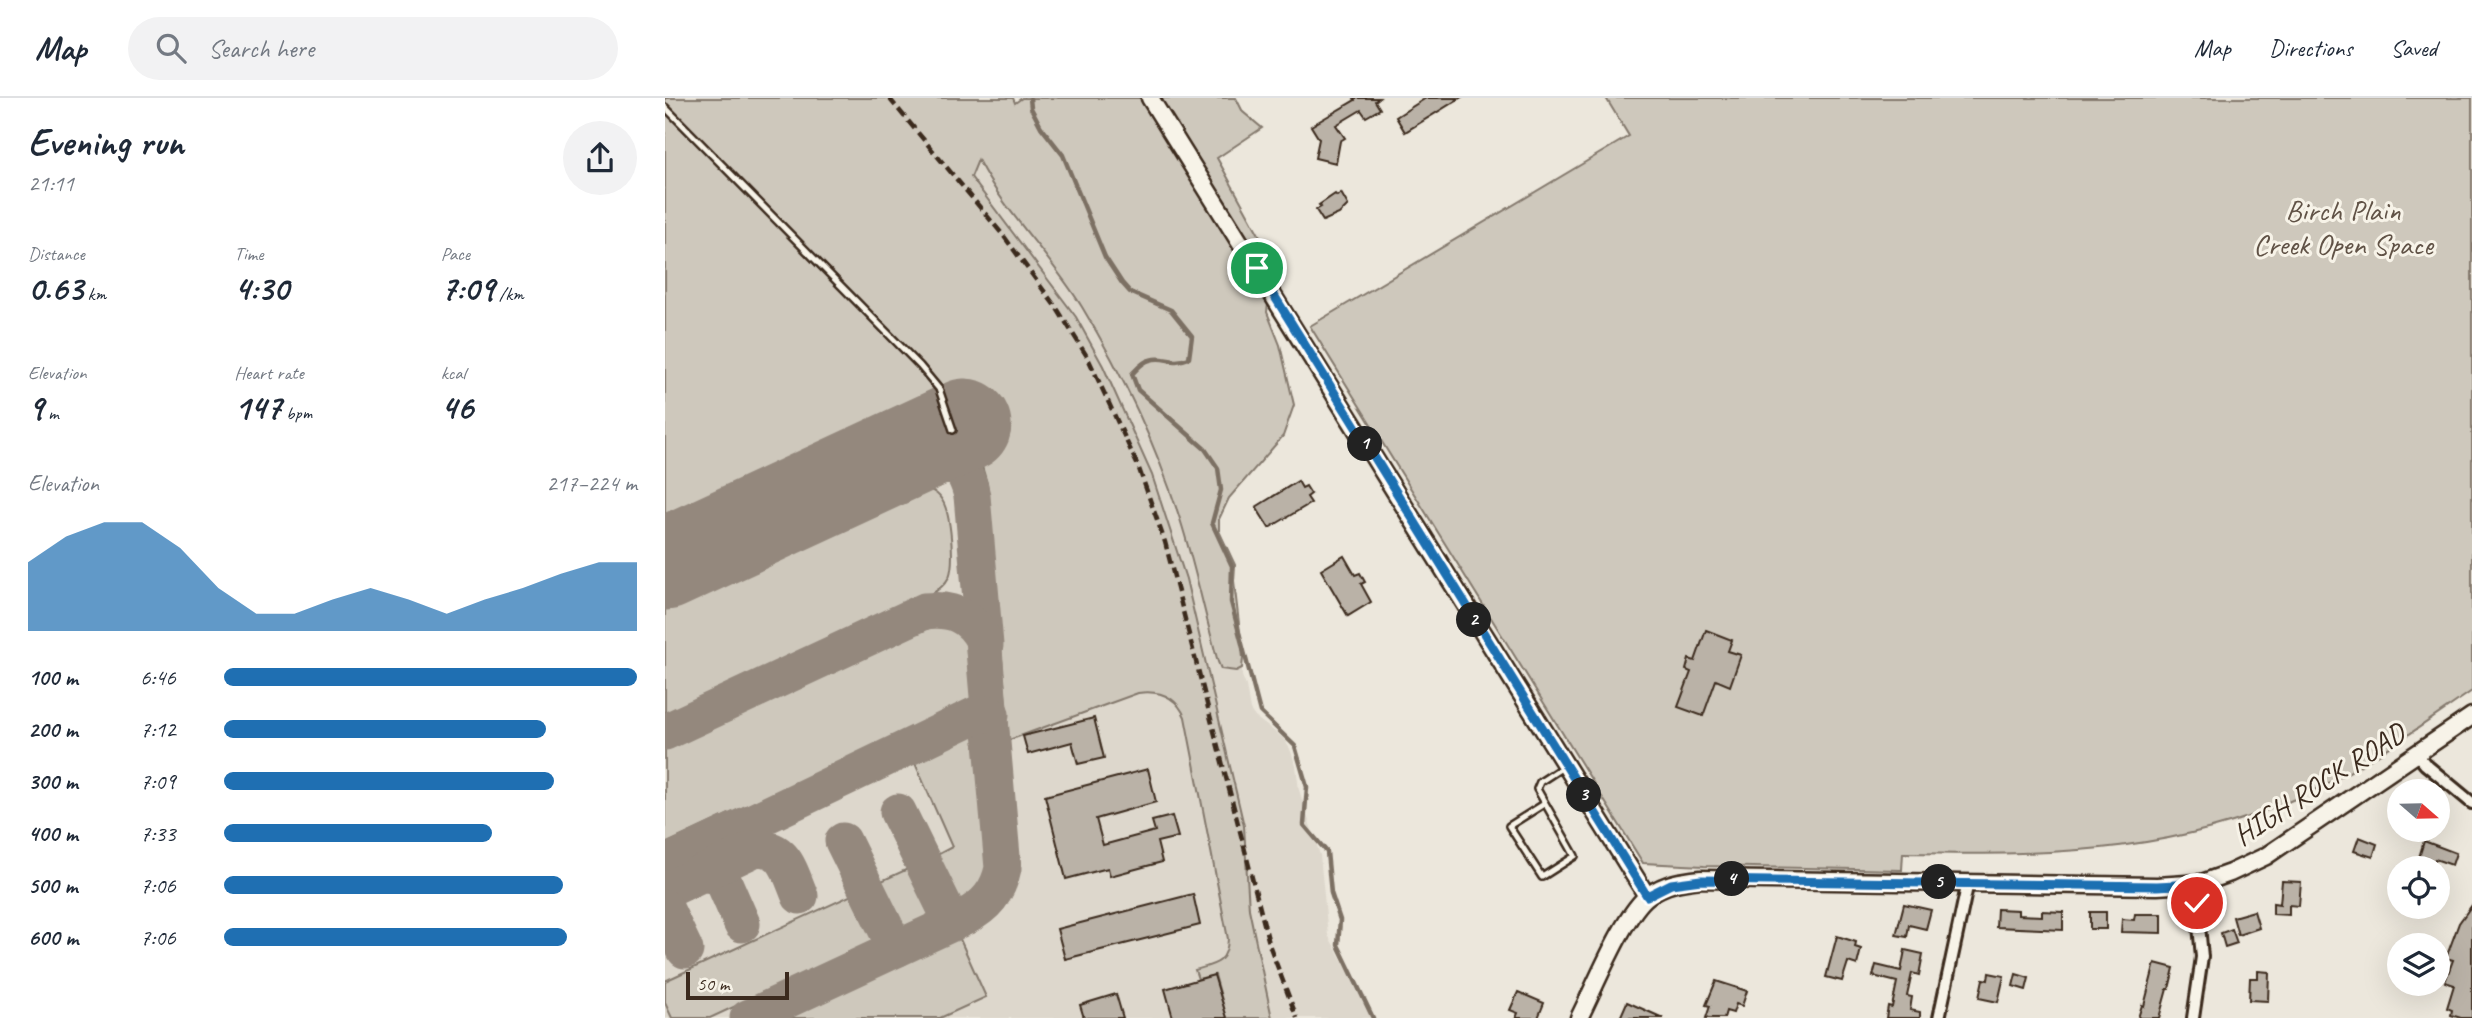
<!DOCTYPE html>
<meta charset="utf-8">
<style>
body{margin:0;font-family:Caveat,sans-serif;background:#f2f2f3;color:#1f2937;height:100vh;display:flex;flex-direction:column;font-size:26px;white-space:nowrap}
*{box-sizing:border-box;margin:0}
p{font-size:23px;color:#747a83}
.icon{flex:none;width:38px;height:38px;fill:none;stroke:currentColor;stroke-width:2;stroke-linecap:round;stroke-linejoin:round}
.map{position:relative;flex:1;overflow:hidden}
.details{display:flex;flex-direction:column;background:#fff;width:665px}
.details>*{flex:none}
.needle{width:46px;rotate:110deg}
.fabs{position:absolute;left:1722px;top:681px;display:grid;gap:14px}
.fabs a{display:grid;place-items:center;width:63px;height:63px;border-radius:50%;background:#fff;box-shadow:0 7px 28px #0002;font-size:35px}
.scale{position:absolute;left:21px;bottom:18px;width:103px;box-sizing:border-box;padding-left:7px;border:4px solid #3b2a1e;border-top:0;font-size:19px;line-height:24px;white-space:nowrap;color:#3b2a1e;-webkit-text-stroke:5px #f7f3e8;paint-order:stroke}
.pin{position:absolute;display:grid;place-items:center;width:60px;height:60px;color:#fff;margin:-30px;border:4px solid #fff;border-radius:50%;box-shadow:0 2px 7px #0007}
.km{position:absolute;width:35px;height:35px;margin:-18px;border-radius:50%;background:#222;color:#fff;font-size:19px;line-height:35px;text-align:center}
.round{display:grid;place-items:center;flex:none;width:74px;height:74px;border-radius:37px;background:#f2f2f3}
.overview{display:flex;align-items:center;justify-content:space-between;height:119px;padding:0 28px}
h1{font-size:38px;font-weight:700;line-height:52px}
.figures{display:grid;grid-template-columns:repeat(3,1fr);gap:10px;height:119px;padding:7px 28px}
.figures div{display:grid;align-content:center}
.figures b{font-size:35px;font-weight:700}
.figures small{font-size:19px;font-weight:400}
.figures p{font-size:19px}
.chart{height:196px;padding:14px 28px}
.chart p{display:flex;justify-content:space-between}
.chart svg{width:100%;height:126px;margin-top:7px;fill:#1f6fb2;opacity:.7}
ul{padding:0 28px;list-style:none;font-size:23px}
li{display:grid;grid-template-columns:112px 84px 1fr;align-items:center;height:52px}
li i{height:18px;border-radius:9px;background:#1f6fb2}
header{display:flex;align-items:center;gap:42px;box-sizing:border-box;height:98px;padding:0 35px;background:#fff;border-bottom:2px solid #e0e1e3}
header strong{font-size:33px}
nav{display:flex;gap:38px;margin-inline-start:auto;font-size:24px}
.search{width:490px;height:63px;background:#f2f2f3;display:flex;align-items:center;gap:18px;box-sizing:border-box;padding:0 24px;border-radius:38px;color:#747a83;font-size:26px}
main{display:flex;flex:1;min-height:0}
.map>svg:first-child{display:block}
</style>
<header>
<strong>Map</strong>
<div class="search"><svg class="icon" aria-label="search" viewBox="0 0 24 24"><circle cx="10" cy="10" r="6"/><path d="M15 15l6 6"/></svg>Search here</div>
<nav><a>Map</a><a>Directions</a><a>Saved</a></nav>
</header>
<main>
<section class="details">
<div class="overview"><div><h1>Evening run</h1><p>21:11</p></div><a class="round"><svg class="icon" aria-label="share" viewBox="0 0 24 24"><path d="M12 15V3M7 8l5-5 5 5M5 13v7h14v-7"/></svg></a></div>
<div class="figures">
<div><p>Distance</p><b>0.63<small> km</small></b></div>
<div><p>Time</p><b>4:30</b></div>
<div><p>Pace</p><b>7:09<small> /km</small></b></div>
</div>
<div class="figures">
<div><p>Elevation</p><b>9<small> m</small></b></div>
<div><p>Heart rate</p><b>147<small> bpm</small></b></div>
<div><p>kcal</p><b>46</b></div>
</div>
<div class="chart"><p><span>Elevation</span>217–224 m</p>
<svg viewBox="0 0 160 44" preserveAspectRatio="none"><path d="M0 44V20L10 11L20 6L30 6L40 15L50 29L60 38L70 38L80 33L90 29L100 33L110 38L120 33L130 29L140 24L150 20L160 20V44z"/></svg>
</div>
<ul>
<li><b>100 m</b>6:46<i style="width:100%"></i></li>
<li><b>200 m</b>7:12<i style="width:78%"></i></li>
<li><b>300 m</b>7:09<i style="width:80%"></i></li>
<li><b>400 m</b>7:33<i style="width:65%"></i></li>
<li><b>500 m</b>7:06<i style="width:82%"></i></li>
<li><b>600 m</b>7:06<i style="width:83%"></i></li>
</ul>
</section>
<div class="map">
<svg width="1807" height="920" viewBox="0 0 1807 920">
<rect width="100%" height="100%" fill="#ece7dc"/>
<filter id="ink" filterUnits="userSpaceOnUse"><feTurbulence type="fractalNoise" baseFrequency=".0143" numOctaves="2"/><feDisplacementMap in="SourceGraphic" scale="14" xChannelSelector="R" yChannelSelector="G"/><feConvolveMatrix kernelMatrix="1 2 1 2 8 2 1 2 1" color-interpolation-filters="sRGB"/></filter>
<g filter="url(#ink)">
<polygon fill="#ddd7cc" points="0,0 348,0 350,5 357,0 542,417 572,532 577,557 577,578 581,588 585,612 590,619 618,640 625,651 631,668 634,692 655,757 663,837 709,920 0,920"/>
<g fill="#cec8bc" stroke="#84796d" stroke-width="2">
<path d="M0,0H348L350,5L357,0H571L578,14L597,30L552,60L608,162L602,214L615,247L629,307L618,338L564,400L554,421V433L570,467L569,483L578,560L577,570L571,573L556,571L553,564C540,517 530,468 515,421C491,347 457,275 417,209C386,158 340,115 313,62L306,79L411,219L438,268L487,377L521,481L579,728L584,811L607,920H562L550,877L533,881L530,872C551,866 562,865 563,841L520,619C511,598 494,592 473,595L344,642L322,385L312,352L288,299L0,433Z"/>
<path d="M941,0H1807V593C1760,625 1714,659 1664,685C1526,756 1389,758 1238,755L1237,772L1039,768L978,765L645,228L964,38Z"/>
<path d="M242,388C255,388 270,390 277,402C286,416 290,465 284,479C280,487 274,491 268,495L0,620V500Z"/>
<path d="M263,526C310,521 307,569 309,602L0,746V647Z"/>
<polygon points="311,635 325,790 291,805 270,758 287,749 249,663"/>
<polygon points="247,769 269,816 235,831 212,785"/>
<polygon points="191,795 212,842 45,920 7,920 0,905 0,883"/>
<polygon points="294,839 321,899 275,920 120,920"/>
</g>
<g fill="none" stroke-linecap="round" stroke-linejoin="round">
<path stroke="#7c7064" stroke-width="4.5" d="M365,0L366,10L376,29L398,57L440,159L457,185L465,194L506,212L527,238L524,260C505,268 501,257 485,262C478,263 472,271 467,276L473,292L540,351L553,370L556,392L547,425L567,468L566,504L595,614L630,648L642,689L639,727L662,754L666,795L675,822L673,847L708,920"/>
<g stroke="#94887d" stroke-width="37">
<path d="M237,356C274,352 298,357 307,398L320,547"/>
<path d="M0,634L260,513C286,510 305,517 318,541L338,770C333,794 321,808 300,819L83,920"/>
<polyline points="233,714 287,824"/>
<polyline points="178,743 231,851"/>
<polyline points="0,766 311,617 326,616"/>
<polyline points="38,775 55,779 60,787 77,826"/>
<path d="M0,793L89,751C120,746 125,775 135,798"/>
<polyline points="0,810 20,852"/>
</g>
<polyline stroke="#94887d" stroke-width="93" points="0,466 300,327"/>
</g>
<g fill="#bab2a7" stroke="#3b2a1e" stroke-width="2">
<polygon points="689,0 714,0 710,3 715,11 701,19 696,12 671,27 680,40 675,43 671,65 650,60 654,41 646,28 690,2"/>
<polygon points="761,0 795,0 740,34 731,19"/>
<polygon points="676,95 683,107 674,116 658,123 651,112 656,109 654,107 670,96 672,98"/>
<polygon points="633,383 637,390 641,388 646,396 642,399 646,405 604,430 591,409"/>
<polygon points="679,458 690,477 695,475 700,484 696,486 706,504 683,518 656,472"/>
<polygon points="1041,532 1067,542 1063,553 1076,557 1065,588 1051,582 1038,618 1013,609 1026,574 1021,572 1024,561 1030,563"/>
<polygon points="429,620 439,660 413,666 407,644 363,656 358,638"/>
<polygon points="483,671 491,704 431,721 438,747 490,733 487,723 507,718 513,739 492,744 497,764 445,778 443,770 401,781 380,698"/>
<polygon points="1694,739 1712,746 1708,759 1689,753"/>
<polygon points="1759,743 1791,755 1787,767 1770,761 1767,770 1752,766"/>
<polygon points="1617,783 1636,784 1634,808 1624,807 1624,817 1608,816 1608,805 1615,806"/>
<polygon points="528,796 535,827 400,861 392,831"/>
<polygon points="1239,806 1266,812 1261,831 1244,827 1242,839 1231,837"/>
<polygon points="1807,807 1807,920 1796,920 1786,917 1787,912 1782,910 1789,887 1780,884 1788,862 1781,860 1794,825"/>
<polygon points="1332,811 1353,812 1353,817 1377,818 1377,813 1398,814 1398,832 1331,829"/>
<polygon points="1589,813 1594,830 1573,837 1568,819"/>
<rect x="1425" y="814" width="16" height="17"/>
<polygon points="1470,816 1497,816 1497,835 1456,834 1457,821 1469,822"/>
<polygon points="1567,831 1572,845 1560,849 1556,835"/>
<polygon points="1172,838 1191,844 1190,849 1196,851 1192,867 1183,864 1177,883 1161,879"/>
<polygon points="1240,852 1258,856 1254,877 1247,875 1242,898 1247,899 1245,912 1255,914 1255,920 1221,920 1223,908 1227,909 1232,884 1208,878 1211,867 1236,873"/>
<polygon points="1490,865 1509,870 1504,891 1502,891 1494,920 1473,920 1477,907 1479,908"/>
<polygon points="1593,873 1604,874 1603,903 1584,902 1585,880 1593,880"/>
<polygon points="1324,875 1339,878 1333,904 1314,900 1318,881 1323,882"/>
<polygon points="1351,876 1364,880 1361,892 1348,888"/>
<polygon points="549,877 562,920 508,920 500,891"/>
<polygon points="1051,883 1082,893 1077,908 1071,906 1068,915 1061,913 1059,920 1041,920 1045,908 1041,907"/>
<polygon points="853,894 879,905 873,920 851,920 853,915 845,912"/>
<polygon points="451,896 458,920 419,920 415,907"/>
<polygon points="962,904 998,920 955,920"/>
</g>
<g fill="none" stroke-linecap="round" stroke-linejoin="round">
<defs>
<g id="service">
<polyline points="0,9 255,268 274,291 288,332"/>
<polyline points="879,706 844,728 877,779 910,758 872,691 875,684 898,669"/>
</g>
<g id="minor">
<polyline points="1752,656 1760,666 1807,705"/>
<polyline points="1274,920 1303,784"/>
<polyline points="1528,920 1537,859 1530,786"/>
</g>
<g id="secondary">
<polyline points="485,0 982,798"/>
<path d="M914,920C930,889 959,815 984,797C1000,785 1018,783 1036,781L1492,788L1537,785L1565,775L1601,758L1807,618"/>
</g>
</defs>
<use href="#service" stroke="#3b2a1e" stroke-width="10"/>
<use href="#minor" stroke="#3b2a1e" stroke-width="16"/>
<use href="#secondary" stroke="#3b2a1e" stroke-width="21"/>
<use href="#service" stroke="#f7f3e8" stroke-width="5"/>
<use href="#minor" stroke="#f7f3e8" stroke-width="10"/>
<use href="#secondary" stroke="#f7f3e8" stroke-width="16"/>
<polyline stroke="#3b2a1e" stroke-width="4.5" stroke-dasharray="10 5" stroke-linecap="butt" points="224,0 338,137 393,212 423,260 473,368 500,444 605,849 632,920"/>
</g>
</g>
<g fill="none" stroke-linecap="round" stroke-linejoin="round" filter="url(#ink)">
<defs>
<polyline id="route" points="592,170 982,798 1006,786 1036,782 1492,788 1530,786 1532,805"/>
</defs>
<use href="#route" stroke="#fff" stroke-width="14"/>
<use href="#route" stroke="#1f6fb2" stroke-width="9"/>
</g>
<g text-anchor="middle" stroke-width="6" stroke-linejoin="round" paint-order="stroke">
<g font-size="30" fill="#605246" stroke="#f7f3e8">
<text x="1678" y="122">Birch Plain<tspan x="1678" dy="34">Creek Open Space</tspan></text>
</g>
<g font-size="30" fill="#3b2a1e" stroke="#f7f3e8">
<text transform="translate(1654 686) rotate(-33)" y="10">HIGH ROCK ROAD</text>
</g>
</g>
</svg>
<div class="fabs">
<a><svg class="needle" viewBox="-14 -14 28 28"><path d="M0-13l5 13h-10z" fill="#e53935"/><path d="M0 13l5-13h-10z" fill="#747a83"/></svg></a>
<a><svg class="icon" aria-label="locate" viewBox="0 0 24 24"><circle cx="12" cy="12" r="6"/><path d="M12 2v4M12 18v4M2 12h4M18 12h4"/></svg></a>
<a><svg class="icon" aria-label="layers" viewBox="0 0 24 24"><path d="M12 4l9 5-9 5-9-5zM3 14l9 5 9-5"/></svg></a>
</div>
<div class="scale">50 m</div>
<div class="pin" style="left:592px;top:170px;background:#1e9e55"><svg class="icon" aria-label="arrive" viewBox="0 0 24 24"><path d="M6 21V4h12l-3 4 3 4H6"/></svg></div>
<div class="pin" style="left:1532px;top:805px;background:#d93025"><svg class="icon" aria-label="check" viewBox="0 0 24 24"><path d="M5 12l5 5 9-10"/></svg></div>
<b class="km" style="left:700px;top:346px">1</b>
<b class="km" style="left:809px;top:522px">2</b>
<b class="km" style="left:919px;top:697px">3</b>
<b class="km" style="left:1067px;top:781px">4</b>
<b class="km" style="left:1274px;top:784px">5</b>
</div>
</main>
